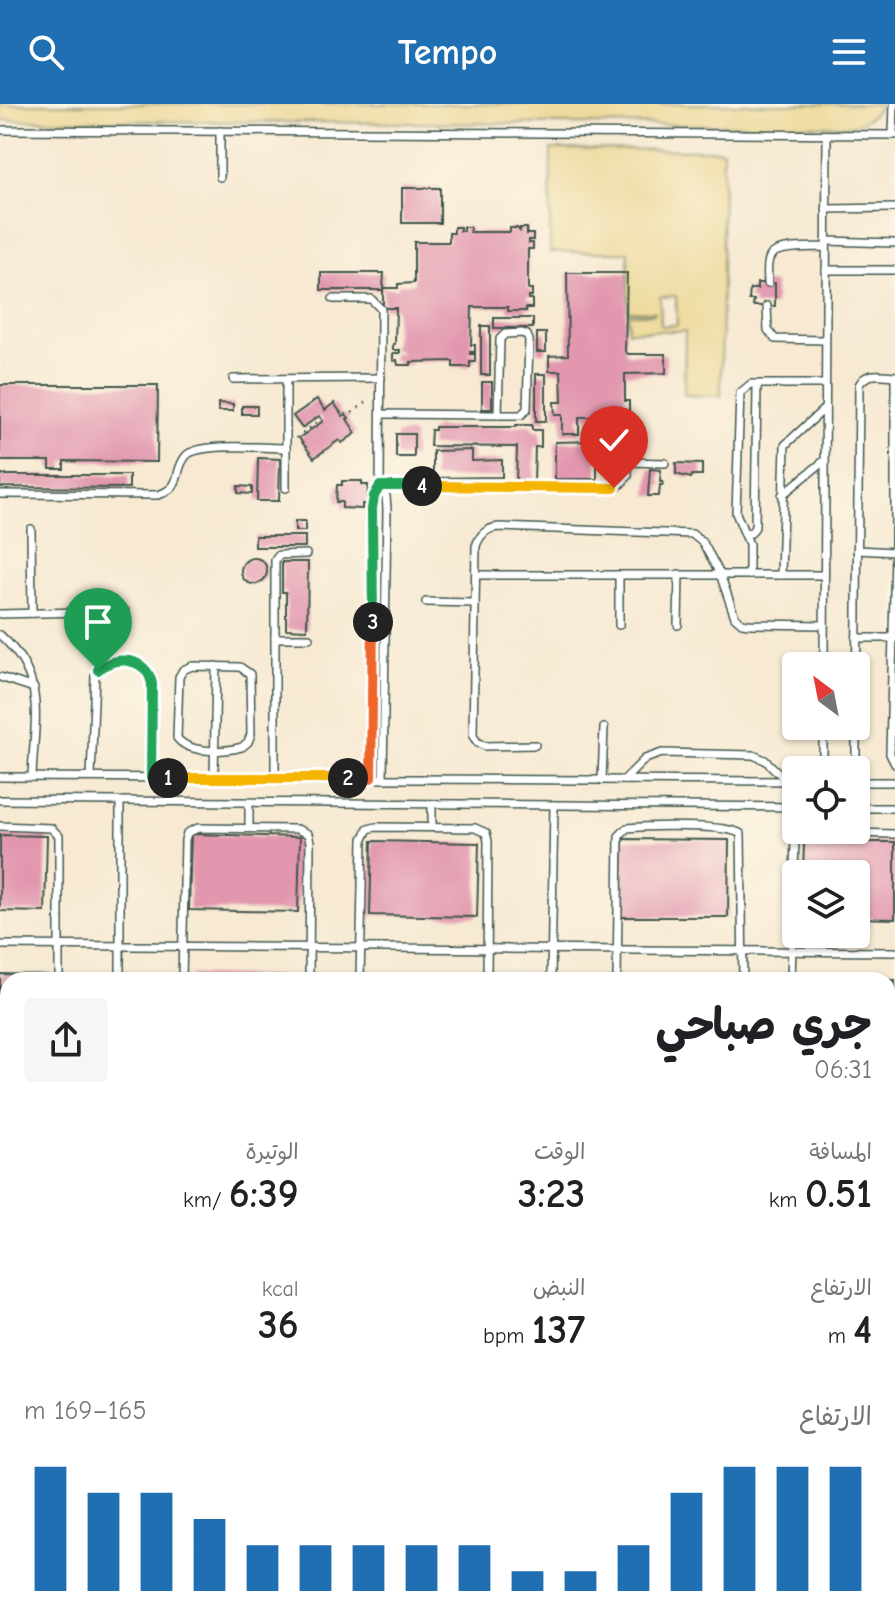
<!DOCTYPE html>
<html lang="ar">
<meta charset="utf-8">
<style>
body{margin:0;font-family:"Comic Neue","Playpen Sans Arabic",sans-serif;background:#f6f6f6;color:#202124;direction:rtl;height:100vh;display:flex;flex-direction:column;font-size:30px;white-space:nowrap}
*{box-sizing:border-box;margin:0}
p{font-size:26px;color:#757577}
.icon{flex:none;width:44px;height:44px;fill:none;stroke:currentColor;stroke-width:2;stroke-linecap:round;stroke-linejoin:round}
.map{position:relative;flex:1;overflow:hidden;direction:ltr}
.drawer{position:absolute;left:0px;top:868px;width:896px;height:648px;display:flex;flex-direction:column;background:#fff;border-radius:24px 24px 0 0;box-shadow:0 2px 6px #0004;direction:rtl}
.drawer>*{flex:none}
.needle{width:52px;rotate:328deg}
.tools{position:absolute;left:782px;top:548px;display:grid;gap:16px}
.tools a{display:grid;place-items:center;width:88px;height:88px;border-radius:8px;background:#fff;box-shadow:0 2px 6px #0004;font-size:40px}
.pin{position:absolute;display:grid;place-items:center;width:68px;height:68px;color:#fff;margin:-82px -34px;border-radius:50% 50% 50% 0;rotate:-45deg;box-shadow:0 0 8px #0007}
.pin .icon{rotate:45deg}
.km{position:absolute;width:40px;height:40px;margin:-20px;border-radius:50%;background:#222;color:#fff;font-size:22px;line-height:40px;text-align:center}
.round{display:grid;place-items:center;flex:none;width:84px;height:84px;border-radius:8px;background:#f6f6f6}
.head{display:flex;align-items:center;justify-content:space-between;height:136px;padding:0 24px}
h1{font-size:44px;font-weight:700;line-height:60px}
.stats{display:grid;grid-template-columns:repeat(3,1fr);gap:12px;height:136px;padding:8px 24px}
.stats div{display:grid;align-content:center}
.stats b{font-size:40px;font-weight:700}
.stats small{font-size:22px;font-weight:400}
.stats p{font-size:22px}
.chart{height:224px;padding:16px 24px}
.chart p{display:flex;justify-content:space-between}
.chart svg{width:100%;height:144px;margin-top:8px;stroke:#1f6fb2;stroke-width:6}
header{display:flex;justify-content:space-between;align-items:center;height:104px;padding:0 24px;background:#1f6fb2;color:#fff;font-size:36px;font-weight:700}
.map>svg:first-child{display:block}
</style>
<header><svg class="icon" aria-label="menu" viewBox="0 0 24 24"><path d="M4 6h16M4 12h16M4 18h16"/></svg>Tempo<svg class="icon" aria-label="search" viewBox="0 0 24 24"><circle cx="10" cy="10" r="6"/><path d="M15 15l6 6"/></svg></header>
<div class="map">
<svg width="895" height="1516" viewBox="0 0 895 1516">
<rect width="100%" height="100%" fill="#fcf5e5"/>
<filter id="ink" filterUnits="userSpaceOnUse"><feTurbulence type="fractalNoise" baseFrequency=".0125" numOctaves="2"/><feDisplacementMap in="SourceGraphic" scale="16" xChannelSelector="R" yChannelSelector="G"/><feConvolveMatrix kernelMatrix="1 2 1 2 8 2 1 2 1" color-interpolation-filters="sRGB"/></filter>
<filter id="wash" filterUnits="userSpaceOnUse"><feTurbulence type="fractalNoise" baseFrequency=".006" numOctaves="4" result="noise"/><feDisplacementMap in="SourceGraphic" scale="32" xChannelSelector="R" yChannelSelector="G"/><feGaussianBlur stdDeviation="1.8" result="paint"/><feColorMatrix in="noise" values="0 0 0 0 0 0 0 0 0 0 0 0 0 0 0 0 0 1.4 0 .05"/><feComposite in="paint" operator="in"/></filter>
<g filter="url(#wash)">
<rect width="100%" height="100%" fill="#f7e9d2"/>
<g fill="#eeda9e" stroke="#868c69" stroke-width="2" fill-rule="evenodd">
<path d="M0,0H881C873,13 863,19 848,22L0,16Z"/>
<path d="M551,45L723,46L721,292L684,291L685,227H628V210H654L655,208L628,207V148H550ZM676,192L677,221L661,222L660,193Z"/>
</g>
<g id="blocks">
<g fill="#e297af">
<rect x="402" y="84" width="38" height="35"/>
<polygon points="454,123 460,123 460,127 463,127 463,123 470,123 470,128 510,128 510,124 517,124 520,127 520,124 527,124 527,130 533,130 533,136 529,136 529,139 533,139 533,145 528,145 528,185 532,185 532,192 528,192 528,195 532,195 532,204 526,204 526,207 508,207 508,203 472,203 471,241 475,241 475,248 470,248 470,250 475,250 475,258 470,258 470,263 453,263 453,257 411,258 411,261 398,261 397,256 393,257 393,249 400,249 400,246 393,246 393,240 395,240 396,204 383,204 383,186 321,186 321,169 384,169 383,184 398,184 398,180 414,179 414,138 449,138 449,129 454,129"/>
<polygon points="567,169 627,169 625,247 628,250 666,250 666,269 625,270 625,297 629,297 629,312 623,312 623,317 618,317 618,338 606,338 606,313 579,313 579,330 562,330 562,311 555,311 554,298 562,298 561,267 549,267 549,252 568,251"/>
<polygon points="757,179 775,179 775,202 753,202 754,196 749,196 750,185 757,185"/>
<rect x="494" y="214" width="39" height="10"/>
<rect x="481" y="222" width="9" height="49"/>
<rect x="537" y="229" width="9" height="19"/>
<rect x="536" y="270" width="10" height="47"/>
<rect x="482" y="278" width="10" height="27"/>
<polygon points="0,281 158,281 157,358 64,357 64,365 50,365 50,357 0,357"/>
<polygon points="317,295 325,306 334,299 343,312 346,310 349,314 347,315 356,329 342,339 339,336 314,354 299,334 323,317 319,312 302,324 293,312"/>
<polygon points="218,299 233,300 233,307 218,307"/>
<rect x="242" y="302" width="15" height="8"/>
<polygon points="516,321 532,321 532,326 541,326 541,343 535,343 534,378 516,378 517,343 430,342 431,326 435,326 435,323 516,323"/>
<rect x="396" y="330" width="18" height="23"/>
<polygon points="597,337 597,375 555,375 555,338"/>
<polygon points="472,346 472,357 502,356 502,373 433,374 433,347"/>
<polygon points="258,354 280,355 279,397 257,397"/>
<polygon points="676,359 702,360 702,371 692,371 691,374 676,370"/>
<polygon points="650,365 661,366 660,378 663,378 663,381 660,381 659,392 648,392"/>
<polygon points="0,371 129,371 129,384 0,383"/>
<polygon points="342,377 362,377 362,381 368,381 367,400 362,400 362,405 342,404 342,398 336,398 337,381 342,381"/>
<polygon points="238,382 252,383 252,390 238,389"/>
<rect x="295" y="417" width="10" height="10"/>
<rect x="255" y="432" width="50" height="11"/>
<circle cx="254" cy="467" r="13"/>
<polygon points="282,458 308,458 307,526 286,525 286,488 282,488"/>
<polygon points="815,555 831,555 831,562 814,562"/>
<polygon points="191,730 300,733 298,808 189,806"/>
<polygon points="0,731 47,732 45,808 0,807"/>
<polygon points="623,735 729,736 728,813 621,813"/>
<polygon points="372,737 479,739 477,813 370,811"/>
<polygon points="804,738 895,738 895,815 856,814 856,770 803,770"/>
<polygon points="0,870 48,871 48,876 8,876 8,948 0,947"/>
<polygon points="191,871 292,873 292,876 191,876"/>
<polygon points="371,872 440,873 440,876 371,876"/>
<rect x="888" y="876" width="7" height="79"/>
<polygon points="0,1007 8,1007 8,1085 0,1084"/>
<rect x="888" y="1015" width="7" height="79"/>
<rect x="888" y="1223" width="7" height="37"/>
<rect x="0" y="1226" width="8" height="40"/>
<polygon points="895,1293 895,1329 888,1329 888,1294"/>
<rect x="0" y="1300" width="8" height="37"/>
<rect x="888" y="1361" width="7" height="39"/>
<rect x="0" y="1374" width="8" height="37"/>
<rect x="888" y="1431" width="7" height="41"/>
<rect x="0" y="1440" width="8" height="37"/>
<polygon points="888,1501 895,1501 895,1516 590,1516 590,1508 888,1508"/>
<rect x="175" y="1510" width="76" height="6"/>
<polygon points="0,1511 74,1511 73,1516 0,1516"/>
<polygon points="293,1511 369,1512 369,1516 293,1516"/>
<rect x="409" y="1511" width="77" height="5"/>
</g>
</g>
</g>
<g filter="url(#ink)">
<use href="#blocks" fill-opacity="0" stroke="#3f574c" stroke-width="2"/>
<g fill="none" stroke-linecap="round" stroke-linejoin="round">
<defs>
<g id="service">
<polyline points="0,26 895,31"/>
<polyline points="893,31 894,0"/>
<polyline points="220,73 220,27"/>
<polyline points="826,105 895,104"/>
<polyline points="826,137 895,139"/>
<polyline points="826,166 895,166"/>
<path d="M768,179C768,171 766,160 770,153C775,141 813,144 826,143"/>
<polyline points="333,195 371,195 381,205 380,382 386,392 387,405 383,675"/>
<polyline points="767,202 768,226 775,235 825,236"/>
<polygon points="522,229 527,231 529,236 527,305 521,311 498,311 500,235 505,230"/>
<polyline points="895,272 895,448 890,650 895,660"/>
<polyline points="233,275 381,274"/>
<polyline points="381,310 498,311"/>
<polyline points="629,358 665,359"/>
<polyline points="380,382 618,383 628,372 629,319"/>
<polyline points="286,384 286,275"/>
<path d="M0,390L158,391C184,383 173,367 186,352C198,338 266,344 286,344"/>
<polyline points="782,391 824,357"/>
<polyline points="31,425 32,509"/>
<polyline points="745,430 751,429 755,423 757,281"/>
<polyline points="857,446 895,448"/>
<polyline points="476,471 823,471"/>
<polyline points="749,471 749,440 736,409 740,289 751,280 824,280"/>
<polyline points="781,471 785,341 824,305"/>
<polyline points="426,498 475,499"/>
<polyline points="0,510 125,507"/>
<polyline points="619,521 619,471"/>
<polyline points="678,521 679,470"/>
<path d="M0,531C48,574 34,615 32,673"/>
<polyline points="275,534 309,534"/>
<polyline points="856,534 894,534"/>
<polyline points="824,555 827,31"/>
<path d="M192,562L240,563L250,570L251,630L248,638L242,643C224,648 189,650 177,634L179,573L183,566Z"/>
<polyline points="0,573 34,584"/>
<path d="M856,617L859,281C866,267 881,271 895,272"/>
<path d="M535,641L485,642L478,639L473,632L476,442C480,430 487,424 499,423L692,430L703,439L720,470L735,513L742,519L749,520L823,521"/>
<polyline points="823,666 823,622"/>
<polyline points="856,666 856,622"/>
<polyline points="0,673 796,677"/>
<polyline points="91,673 95,572 103,562 116,557 136,558 149,569 152,580 151,674"/>
<polyline points="214,674 216,562"/>
<polyline points="275,674 275,456 279,451 306,450"/>
<polyline points="371,674 372,405 374,392 380,382"/>
<polyline points="602,676 604,624"/>
<polyline points="624,676 645,655 662,649 753,651 765,656 786,676"/>
<polyline points="856,678 895,678"/>
<polyline points="0,696 796,703"/>
<polyline points="249,699 249,724"/>
<polyline points="856,704 895,704"/>
<polyline points="0,722 51,724 59,732 59,876"/>
<polyline points="432,723 432,700"/>
<polyline points="856,729 856,704"/>
<polyline points="0,841 895,848"/>
<polyline points="120,876 120,698"/>
<polyline points="182,876 185,736 187,729 198,724 297,725 308,730 310,738 309,876"/>
<polyline points="360,876 363,735 368,725 376,723 475,724 486,729 488,737 487,876"/>
<polyline points="551,876 554,701"/>
<path d="M617,876L619,732L627,724C647,722 728,720 741,730L743,876"/>
<polyline points="791,876 795,734 806,728 895,730"/>
<polyline points="0,979 8,979"/>
<polyline points="888,985 895,985"/>
<polyline points="0,1101 8,1101"/>
<polyline points="888,1113 895,1113"/>
<polyline points="0,1217 8,1217"/>
<polyline points="888,1218 895,1218"/>
<polyline points="888,1279 895,1279"/>
<polyline points="0,1287 8,1287"/>
<polyline points="888,1349 895,1349"/>
<polyline points="0,1354 8,1354"/>
<polyline points="888,1419 895,1419"/>
<polyline points="0,1427 8,1427"/>
<polyline points="888,1488 895,1488"/>
<polyline points="0,1502 8,1502"/>
<polyline points="115,1516 115,1508"/>
<polyline points="166,1516 166,1508"/>
<polyline points="272,1516 272,1508"/>
<polyline points="389,1516 389,1508"/>
<polyline points="497,1516 497,1508"/>
<polyline points="547,1516 547,1508"/>
</g>
<g id="minor">
<polyline points="0,1150 8,1150"/>
<polyline points="888,1156 895,1156"/>
<polyline points="0,1175 8,1175"/>
<polyline points="888,1181 895,1181"/>
</g>
</defs>
<use href="#service" stroke="#3f574c" stroke-width="10"/>
<use href="#minor" stroke="#3f574c" stroke-width="17"/>
<g stroke="#3f574c" stroke-width="2" stroke-dasharray="2 6" stroke-linecap="butt">
<polyline points="352,309 370,295"/>
<polyline points="296,334 320,316"/>
</g>
<use href="#service" stroke="#fff" stroke-width="7"/>
<use href="#minor" stroke="#fff" stroke-width="14"/>
</g>
</g>
<g fill="none" stroke-linecap="round" stroke-linejoin="round" filter="url(#ink)">
<defs>
<path id="split-1" d="M98,566C117,550 147,554 152,580L151,674H168"/>
<polyline id="split-2" points="168,674 348,674"/>
<polyline id="split-3" points="348,674 371,674 373,518"/>
<polyline id="split-4" points="373,518 372,405 374,392 380,382 422,382"/>
<polyline id="split-5" points="422,382 614,384"/>
</defs>
<use href="#split-1" stroke="#fff" stroke-width="16"/>
<use href="#split-2" stroke="#fff" stroke-width="16"/>
<use href="#split-3" stroke="#fff" stroke-width="16"/>
<use href="#split-4" stroke="#fff" stroke-width="16"/>
<use href="#split-5" stroke="#fff" stroke-width="16"/>
<use href="#split-1" stroke="#22a559" stroke-width="10"/>
<use href="#split-2" stroke="#f5b400" stroke-width="10"/>
<use href="#split-3" stroke="#f0652b" stroke-width="10"/>
<use href="#split-4" stroke="#22a559" stroke-width="10"/>
<use href="#split-5" stroke="#f5b400" stroke-width="10"/>
</g>
</svg>
<div class="tools">
<a><svg class="needle" viewBox="-14 -14 28 28"><path d="M0-13l5 13h-10z" fill="#e53935"/><path d="M0 13l5-13h-10z" fill="#757577"/></svg></a>
<a><svg class="icon" aria-label="locate" viewBox="0 0 24 24"><circle cx="12" cy="12" r="6"/><path d="M12 2v4M12 18v4M2 12h4M18 12h4"/></svg></a>
<a><svg class="icon" aria-label="layers" viewBox="0 0 24 24"><path d="M12 4l9 5-9 5-9-5zM3 14l9 5 9-5"/></svg></a>
</div>
<div class="pin" style="left:98px;top:566px;background:#1e9e55"><svg class="icon" aria-label="arrive" viewBox="0 0 24 24"><path d="M6 21V4h12l-3 4 3 4H6"/></svg></div>
<div class="pin" style="left:614px;top:384px;background:#d93025"><svg class="icon" aria-label="check" viewBox="0 0 24 24"><path d="M5 12l5 5 9-10"/></svg></div>
<b class="km" style="left:168px;top:674px">1</b>
<b class="km" style="left:348px;top:674px">2</b>
<b class="km" style="left:373px;top:518px">3</b>
<b class="km" style="left:422px;top:382px">4</b>
<section class="drawer">
<div class="head"><div><h1>جري صباحي</h1><p>06:31</p></div><a class="round"><svg class="icon" aria-label="share" viewBox="0 0 24 24"><path d="M12 15V3M7 8l5-5 5 5M5 13v7h14v-7"/></svg></a></div>
<div class="stats">
<div><p>المسافة</p><b>0.51<small> km</small></b></div>
<div><p>الوقت</p><b>3:23</b></div>
<div><p>الوتيرة</p><b>6:39<small> /km</small></b></div>
</div>
<div class="stats">
<div><p>الارتفاع</p><b>4<small> m</small></b></div>
<div><p>النبض</p><b>137<small> bpm</small></b></div>
<div><p>kcal</p><b>36</b></div>
</div>
<div class="chart"><p><span>الارتفاع</span>165–169 m</p>
<svg viewBox="0 0 160 44" preserveAspectRatio="none"><path d="M5 44V6M15 44V14M25 44V14M35 44V22M45 44V30M55 44V30M65 44V30M75 44V30M85 44V30M95 44V38M105 44V38M115 44V30M125 44V14M135 44V6M145 44V6M155 44V6"/></svg>
</div>
</section>
</div>
